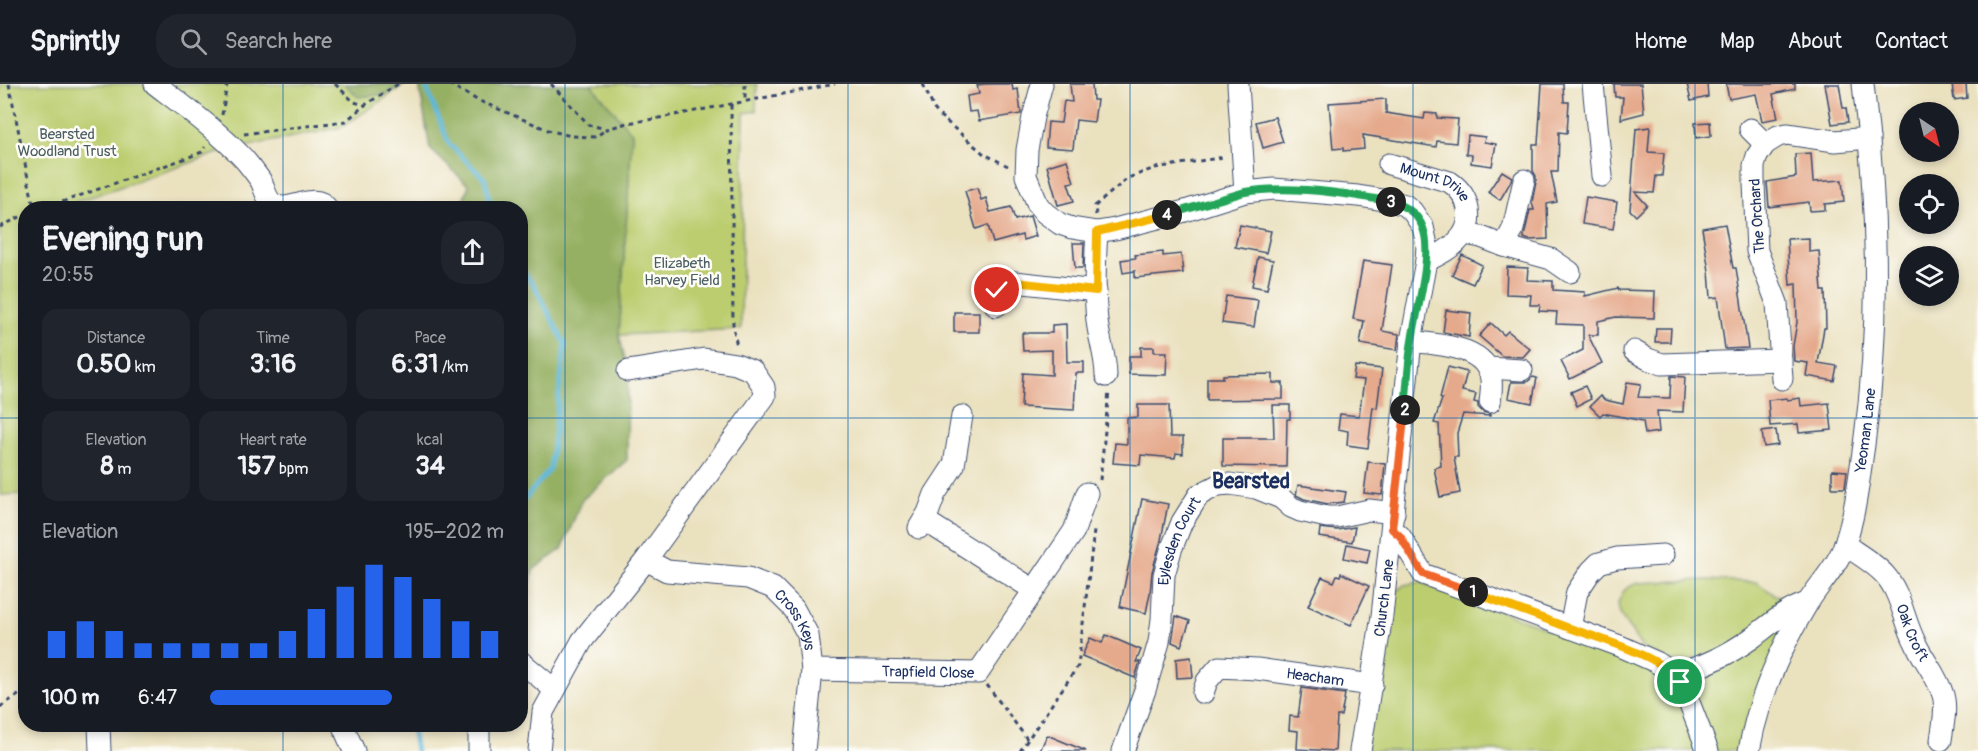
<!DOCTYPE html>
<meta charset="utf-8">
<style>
body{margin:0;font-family:Pangolin,sans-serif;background:#20242c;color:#f1f3f6;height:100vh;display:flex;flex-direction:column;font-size:22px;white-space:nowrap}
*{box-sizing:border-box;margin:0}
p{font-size:20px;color:#9ea1a6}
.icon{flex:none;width:33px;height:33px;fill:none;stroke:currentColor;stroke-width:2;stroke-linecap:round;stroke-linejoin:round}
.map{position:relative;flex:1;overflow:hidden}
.side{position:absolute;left:18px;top:117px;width:510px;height:531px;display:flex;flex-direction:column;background:#171b24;border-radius:24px;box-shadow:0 3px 9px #0003}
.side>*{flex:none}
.needle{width:39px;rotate:145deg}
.tools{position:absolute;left:1899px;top:18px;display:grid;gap:12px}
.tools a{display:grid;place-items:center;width:60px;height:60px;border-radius:50%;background:#171b24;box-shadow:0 3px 9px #0003;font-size:30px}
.pin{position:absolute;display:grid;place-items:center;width:51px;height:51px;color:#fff;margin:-26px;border:3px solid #fff;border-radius:50%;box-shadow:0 2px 6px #0007}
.km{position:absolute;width:30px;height:30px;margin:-15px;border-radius:50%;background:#222;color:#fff;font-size:16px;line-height:30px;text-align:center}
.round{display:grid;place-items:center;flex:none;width:63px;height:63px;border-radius:24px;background:#20242c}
.headline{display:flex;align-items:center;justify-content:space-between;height:102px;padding:0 24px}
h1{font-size:33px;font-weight:700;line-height:45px}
.figures{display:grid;grid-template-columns:repeat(3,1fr);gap:9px;height:102px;padding:6px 24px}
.figures div{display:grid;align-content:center;border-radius:15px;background:#20242c;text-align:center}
.figures b{font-size:26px;font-weight:700}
.figures small{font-size:16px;font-weight:400}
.figures p{font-size:16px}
.chart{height:168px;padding:12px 24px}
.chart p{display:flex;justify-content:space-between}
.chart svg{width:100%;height:108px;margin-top:6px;stroke:#2563eb;stroke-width:6}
ul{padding:0 24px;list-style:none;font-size:20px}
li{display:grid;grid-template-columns:96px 72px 1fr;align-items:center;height:45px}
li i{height:15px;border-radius:8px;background:#2563eb}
header{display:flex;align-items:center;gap:36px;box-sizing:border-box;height:84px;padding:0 30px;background:#171b24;border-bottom:2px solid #363941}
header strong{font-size:28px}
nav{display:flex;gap:33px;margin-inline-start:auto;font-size:21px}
.search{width:420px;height:54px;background:#20242c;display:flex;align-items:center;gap:15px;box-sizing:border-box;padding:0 21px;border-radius:24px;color:#9ea1a6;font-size:22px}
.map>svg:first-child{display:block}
</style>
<header>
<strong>Sprintly</strong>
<div class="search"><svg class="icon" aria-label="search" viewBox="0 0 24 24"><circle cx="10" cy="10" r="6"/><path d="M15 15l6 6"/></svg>Search here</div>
<nav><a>Home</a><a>Map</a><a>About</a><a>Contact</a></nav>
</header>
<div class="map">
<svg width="1978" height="667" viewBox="0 0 1978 667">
<rect width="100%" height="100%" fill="#fdfcf7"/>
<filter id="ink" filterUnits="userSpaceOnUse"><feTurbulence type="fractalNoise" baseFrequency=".0167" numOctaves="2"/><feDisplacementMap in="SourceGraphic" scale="12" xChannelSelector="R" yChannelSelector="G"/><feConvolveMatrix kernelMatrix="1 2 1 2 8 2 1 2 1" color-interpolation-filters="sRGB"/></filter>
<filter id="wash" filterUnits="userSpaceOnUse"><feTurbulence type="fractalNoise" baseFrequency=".008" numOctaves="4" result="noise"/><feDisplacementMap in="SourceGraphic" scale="24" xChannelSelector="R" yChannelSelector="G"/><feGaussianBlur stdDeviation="1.35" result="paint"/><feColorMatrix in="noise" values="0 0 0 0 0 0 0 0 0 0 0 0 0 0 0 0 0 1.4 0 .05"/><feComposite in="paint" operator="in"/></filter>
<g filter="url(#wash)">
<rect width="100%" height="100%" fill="#eae1bf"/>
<g fill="#bccd6f" stroke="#6c7e66" stroke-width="1.5">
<polygon points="0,0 406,0 342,43 224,67 59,124 26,124 25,410 0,411"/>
<polygon points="457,0 757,0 756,27 744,29 741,245 619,251 632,49"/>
<polygon points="1705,496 1756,498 1775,511 1783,513 1800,513 1727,566 1682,579 1671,577 1642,564 1620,530 1618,519 1623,508 1627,504 1637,499"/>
<polygon points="1420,498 1652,583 1672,602 1701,667 1365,667 1392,512 1404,501"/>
<polygon points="1785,535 1743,667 1714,667 1688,598"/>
</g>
<g fill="#95b062" stroke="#587060" stroke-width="1.5">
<polygon points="345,0 404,0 387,10 358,13"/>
<polygon points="419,0 591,0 632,49 619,251 628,287 627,376 582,416 562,465 533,486 523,537 520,536 520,250 524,250 520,243 520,124 459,124 469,102 430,65"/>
</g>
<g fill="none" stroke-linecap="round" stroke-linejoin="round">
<g stroke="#5cb8da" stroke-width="4.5">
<polyline points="425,0 449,60 485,95 491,124"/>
<polyline points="520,184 534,201 565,260 550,385 520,421"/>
<polyline points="411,640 416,667"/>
</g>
</g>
<g id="blocks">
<g fill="#e5a98b">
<polygon points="985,0 1012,0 1013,6 1018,5 1021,30 979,37 977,27 969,28 967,12 979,10 977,1"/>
<polygon points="1070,0 1092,0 1093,16 1097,16 1094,38 1076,36 1073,65 1046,63 1048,38 1061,39 1064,17 1072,18"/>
<polygon points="1542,0 1563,0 1564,18 1569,18 1567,49 1559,48 1558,88 1551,88 1557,118 1547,120 1548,155 1529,156 1524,154 1524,152 1530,126 1534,126 1532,118 1536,98 1536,92 1533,87 1533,60 1538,60"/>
<polygon points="1614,0 1641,0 1644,29 1621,35 1623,13 1615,13"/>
<polygon points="1687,0 1707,0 1708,13 1691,17"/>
<polygon points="1726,0 1795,0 1795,5 1773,10 1778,34 1762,37 1756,10 1729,15"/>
<polygon points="1825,0 1839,0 1843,24 1846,24 1848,38 1832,40"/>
<polygon points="1952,0 1966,0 1967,14 1954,16"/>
<polygon points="1386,15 1386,29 1424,35 1425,29 1437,30 1437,34 1458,35 1456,59 1437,57 1436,63 1363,51 1364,65 1343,67 1343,64 1333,65 1329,19"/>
<polygon points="1275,33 1283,58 1263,64 1256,38"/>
<polygon points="1710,38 1711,52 1696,54 1695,39"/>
<polygon points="1650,43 1648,68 1664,69 1662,92 1656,92 1654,109 1635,108 1647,121 1636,132 1630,126 1636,45"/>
<polygon points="1468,51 1485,53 1484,58 1496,60 1492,82 1471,79 1472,71 1466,70"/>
<polygon points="1811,69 1813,98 1842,96 1844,118 1825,120 1825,126 1810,127 1809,118 1769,123 1767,98 1796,93 1795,70"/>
<polygon points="1067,76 1074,98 1068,99 1074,117 1058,121 1047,82"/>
<polygon points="1502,87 1512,93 1510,99 1500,116 1488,108"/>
<polygon points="977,104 981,116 986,114 990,128 1011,123 1015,136 1030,132 1036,152 1023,156 1022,151 993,159 988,141 976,145 965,107"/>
<polygon points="1586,113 1617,118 1613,145 1582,140"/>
<polygon points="1725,140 1733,184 1736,184 1748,264 1725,265 1718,213 1711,214 1709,187 1702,144"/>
<polygon points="1240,141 1271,147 1266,169 1235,163"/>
<polygon points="1809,154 1809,168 1819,167 1822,207 1825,207 1826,244 1824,244 1818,279 1837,282 1834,297 1806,292 1808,279 1794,277 1793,262 1797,238 1796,200 1790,201 1787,155"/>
<polygon points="1073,159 1084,159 1083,184 1075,184"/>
<polygon points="1163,168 1163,172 1181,170 1183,189 1135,194 1135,187 1123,189 1121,176 1136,174 1135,171"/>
<polygon points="1462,171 1482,181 1473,200 1452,191"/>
<polygon points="1258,173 1273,176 1267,205 1252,202"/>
<polygon points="1363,177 1392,181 1382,247 1399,250 1397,266 1360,260 1364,237 1353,235"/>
<polygon points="1507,183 1528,184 1527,196 1553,197 1553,206 1585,208 1585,212 1618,204 1619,206 1655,207 1654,234 1616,233 1598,237 1598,251 1588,251 1602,279 1570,295 1561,277 1583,266 1583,241 1556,240 1557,228 1539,227 1540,221 1530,221 1531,211 1506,210"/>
<polygon points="1226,212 1258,216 1254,243 1222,239"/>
<polygon points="1446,226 1471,229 1469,253 1443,248"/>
<rect x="954" y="228" width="25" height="20"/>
<polygon points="1491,239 1504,251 1508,247 1530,265 1523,273 1502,272 1479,252"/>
<polygon points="1066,240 1067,278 1084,278 1084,289 1076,289 1074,326 1021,323 1023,289 1052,291 1052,266 1023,267 1022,249 1052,249 1052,241"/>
<polygon points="1656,244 1671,244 1670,258 1655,258"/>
<polygon points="1141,263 1154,263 1154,268 1167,268 1166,291 1129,290 1129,272 1141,272"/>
<polygon points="1355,282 1382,285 1377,324 1373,323 1368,364 1347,361 1348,347 1338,345 1340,330 1359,332 1364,296 1353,295"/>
<polygon points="1448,283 1467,288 1462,307 1476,310 1474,318 1478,319 1478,323 1483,328 1490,330 1490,332 1463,330 1457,349 1458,373 1454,373 1460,409 1440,413 1434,384 1441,382 1439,340 1434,339 1442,315 1440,314"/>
<polygon points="1273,290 1273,299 1283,299 1283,315 1207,316 1207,294 1223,294 1223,291"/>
<polygon points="1671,292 1685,293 1683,328 1657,327 1659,348 1645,350 1643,337 1603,329 1600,332 1590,322 1600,312 1605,316 1623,320 1627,298 1641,300 1638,313 1670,314"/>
<polygon points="1533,293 1537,294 1532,319 1508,314 1511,298 1527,298"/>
<polygon points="1585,302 1591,315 1577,322 1571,308"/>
<polygon points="1787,314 1787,316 1800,314 1801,322 1829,319 1832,346 1799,349 1798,340 1770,342 1768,316"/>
<polygon points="1138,321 1169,321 1170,353 1183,353 1183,370 1176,369 1175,374 1141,371 1140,381 1113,379 1115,359 1127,360 1127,334 1138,333"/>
<polygon points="1273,321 1290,321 1290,335 1287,335 1286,383 1223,382 1223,354 1274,354"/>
<polygon points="1776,346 1778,361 1764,363 1762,348"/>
<polygon points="1368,378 1385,380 1382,411 1364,409"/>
<polygon points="1832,386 1847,387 1845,404 1832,404"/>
<polygon points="1298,401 1346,408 1344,418 1328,420 1304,415 1296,411"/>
<polygon points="1142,415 1168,420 1161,456 1152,488 1150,509 1146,529 1120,523"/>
<polygon points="1355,443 1352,458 1319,453 1320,444 1337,446"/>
<polygon points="1347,460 1370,465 1367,479 1344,474"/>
<polygon points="1341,489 1369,502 1351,541 1308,522 1322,493 1334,498 1337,491 1340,492"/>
<polygon points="1176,532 1190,537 1181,562 1172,558"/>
<polygon points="1106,551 1141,566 1136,578 1140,578 1135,594 1082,572 1090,554 1102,559"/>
<polygon points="1191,573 1193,593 1177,594 1176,575"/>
<polygon points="1302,604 1345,610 1341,632 1337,632 1335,667 1297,665 1298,647 1289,646 1290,632 1298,633"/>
<polygon points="1047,651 1086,667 1040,667"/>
</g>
</g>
</g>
<g filter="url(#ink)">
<use href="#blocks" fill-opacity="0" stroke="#3a4a6d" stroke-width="1.5"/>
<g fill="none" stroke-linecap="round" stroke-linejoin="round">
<defs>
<g id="minor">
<path d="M155,0C185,23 218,47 244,75C250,82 256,90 261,97C264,103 266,113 271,118C286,134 313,105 327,124"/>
<polyline points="1042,0 1033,33 1027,66 1026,92 1038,121 1045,129 1060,140 1072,144 1097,148 1115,145 1185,127 1245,108 1274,105 1358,112 1390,117 1405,121 1412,127 1423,143 1427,161 1426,177 1411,257 1382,532 1360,667"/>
<polyline points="1238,0 1245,108"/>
<polyline points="1593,0 1602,92"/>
<polyline points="1750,45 1765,60"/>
<path id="s1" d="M1389,80L1450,98C1460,105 1466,113 1468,125C1473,153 1448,167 1426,177"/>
<path d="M1097,148C1095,177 1094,207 1097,237C1099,255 1106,273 1106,292"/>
<polyline points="1465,150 1481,153 1504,162 1513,145 1524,96"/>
<polyline points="1504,162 1551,175 1570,188"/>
<path d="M996,222C997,211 995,203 1006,197L1096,207"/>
<path d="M1411,257C1437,261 1486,261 1491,295C1492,302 1491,311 1490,318"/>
<polyline points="1634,267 1648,275 1662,280 1781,276"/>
<polyline points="1487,284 1522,286"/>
<polyline points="1782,295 1777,219 1757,167 1754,99 1754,82 1757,72 1765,60 1778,52 1787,50 1835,57 1869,54"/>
<polyline points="924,436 1034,506"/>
<polyline points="919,444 928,429 935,410 954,381 962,332"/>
<path d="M1392,445L1400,452L1423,490L1620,562L1656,578L1675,590C1703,583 1728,571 1752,554C1769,541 1786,526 1807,519"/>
<path id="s2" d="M1845,461C1858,470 1874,479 1885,491C1901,509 1904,537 1915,558C1923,576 1937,591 1943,611C1947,625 1943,641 1941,656"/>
<path id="s3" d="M646,476L667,487L748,494L773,504L794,525L808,551L812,586L804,667"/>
<polyline points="1570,544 1577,508 1591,487 1599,479 1617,474 1663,471"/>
<polyline points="520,577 555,606"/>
<path id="s4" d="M812,586L978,589L1074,447L1087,409"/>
<polyline points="1675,590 1685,608 1708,667"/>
<path id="s5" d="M1203,609L1207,597L1219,583L1257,585L1372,601"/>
<polyline points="99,640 100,667"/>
<polyline points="342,640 354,667"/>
<polyline points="479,667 479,640"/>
<polyline points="539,667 543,628 582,557 646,476 765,312 764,303 753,287 736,280 704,275 628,287"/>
<path id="s6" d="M1123,667L1145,606L1159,558L1162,535L1164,491L1171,466L1182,438L1199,411L1218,401L1230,400L1256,404L1281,414L1291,423L1300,427L1327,433H1337L1369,426L1394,429"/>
<path id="s7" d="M1749,667C1758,615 1780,565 1807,520C1819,500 1838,482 1845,459C1856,428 1859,394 1864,361C1881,241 1878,120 1863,0"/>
</g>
</defs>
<use href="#minor" stroke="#3a4a6d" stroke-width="23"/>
<g stroke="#3a4a6d" stroke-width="3" stroke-dasharray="4.5 4.5" stroke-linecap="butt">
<polyline points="9,0 34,124"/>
<polyline points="335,0 354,18 365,21 398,0"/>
<polyline points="449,0 477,16 548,46 571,52 595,53 607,45"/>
<polyline points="551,0 589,41 607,45 627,39 654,35 835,0"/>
<polyline points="745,0 745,17"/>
<polyline points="923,0 934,25 939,31 984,70 1010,83"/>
<polyline points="731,21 733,241 737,263"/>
<polyline points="222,31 227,0"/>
<polyline points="244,50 346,37 365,21"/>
<polyline points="36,124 59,119 189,73 202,68 205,63"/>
<polyline points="1096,131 1095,122 1128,94 1155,84 1225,73"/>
<polyline points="0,143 26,130"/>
<polyline points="1100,396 1109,307"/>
<polyline points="987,601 1027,655"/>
<polyline points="0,623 26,606"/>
<polyline points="1020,667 1078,582 1094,447"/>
</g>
<use href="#minor" stroke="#fff" stroke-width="21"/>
</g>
</g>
<g fill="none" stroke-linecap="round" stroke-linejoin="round" filter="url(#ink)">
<defs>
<path id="split-1" d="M1473,508C1503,520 1534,531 1564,542C1594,553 1664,572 1680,598"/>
<polyline id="split-2" points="1405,326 1392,445 1400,452 1423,490 1473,508"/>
<path id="split-3" d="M1391,118C1409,123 1421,132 1425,151C1431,177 1416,228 1412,257C1408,279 1407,303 1405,326"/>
<path id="split-4" d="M1167,131L1245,108C1289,101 1347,109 1391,118"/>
<polyline id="split-5" points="997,206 1000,201 1006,197 1096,207 1097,148 1167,131"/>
</defs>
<use href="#split-1" stroke="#fff" stroke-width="12"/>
<use href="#split-2" stroke="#fff" stroke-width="12"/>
<use href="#split-3" stroke="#fff" stroke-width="12"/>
<use href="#split-4" stroke="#fff" stroke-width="12"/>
<use href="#split-5" stroke="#fff" stroke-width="12"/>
<use href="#split-1" stroke="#f5b400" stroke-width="8"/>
<use href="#split-2" stroke="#f0652b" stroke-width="8"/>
<use href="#split-3" stroke="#22a559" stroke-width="8"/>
<use href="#split-4" stroke="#22a559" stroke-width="8"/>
<use href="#split-5" stroke="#f5b400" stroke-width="8"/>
</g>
<path fill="none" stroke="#1f6fb2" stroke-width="1.5" stroke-opacity="0.55" d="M283,0V124M565,0V667M848,0V667M1130,0V667M1413,0V667M1695,0V667M0,334H26M520,334H1978M283,640V667"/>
<g text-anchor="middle" stroke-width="5" stroke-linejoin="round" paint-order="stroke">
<g font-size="15" fill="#4b5e63" stroke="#fdfcf7">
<text x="67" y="55">Bearsted<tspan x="67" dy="17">Woodland Trust</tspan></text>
<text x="682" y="184">Elizabeth<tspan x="682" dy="17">Harvey Field</tspan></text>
</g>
<g font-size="15" fill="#1b2f5e" stroke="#fdfcf7">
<text dy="5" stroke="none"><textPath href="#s1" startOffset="50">Mount Drive</textPath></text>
<text transform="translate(1757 132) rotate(-94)" y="5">The Orchard</text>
<text dy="5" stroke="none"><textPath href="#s7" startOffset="346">Yeoman Lane</textPath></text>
<text dy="5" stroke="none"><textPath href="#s6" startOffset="219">Eylesden Court</textPath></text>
<text transform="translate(1384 514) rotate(-83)" y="5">Church Lane</text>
<text dy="5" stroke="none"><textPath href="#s3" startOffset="172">Cross Keys</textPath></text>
<text dy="5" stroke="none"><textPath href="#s2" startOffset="114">Oak Croft</textPath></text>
<text dy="5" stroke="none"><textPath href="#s4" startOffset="116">Trapfield Close</textPath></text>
<text dy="5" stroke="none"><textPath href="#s5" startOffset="128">Heacham</textPath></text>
</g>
<g font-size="21" font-weight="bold" fill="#1b2f5e" stroke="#fdfcf7">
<text x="1251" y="404">Bearsted</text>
</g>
</g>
</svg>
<div class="tools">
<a><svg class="needle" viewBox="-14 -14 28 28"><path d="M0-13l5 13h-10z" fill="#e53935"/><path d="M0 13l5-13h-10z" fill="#9ea1a6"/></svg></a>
<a><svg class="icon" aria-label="locate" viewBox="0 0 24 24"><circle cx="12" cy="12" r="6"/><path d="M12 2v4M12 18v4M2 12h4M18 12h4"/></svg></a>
<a><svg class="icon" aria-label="layers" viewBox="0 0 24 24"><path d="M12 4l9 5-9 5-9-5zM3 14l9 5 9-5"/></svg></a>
</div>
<div class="pin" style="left:1680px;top:598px;background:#1e9e55"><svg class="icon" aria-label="arrive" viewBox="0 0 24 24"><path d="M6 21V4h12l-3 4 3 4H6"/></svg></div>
<div class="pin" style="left:997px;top:206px;background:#d93025"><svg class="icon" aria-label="check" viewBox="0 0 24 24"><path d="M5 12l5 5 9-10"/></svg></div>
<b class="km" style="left:1473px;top:508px">1</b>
<b class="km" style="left:1405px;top:326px">2</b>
<b class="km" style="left:1391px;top:118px">3</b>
<b class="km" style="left:1167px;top:131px">4</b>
<section class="side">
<div class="headline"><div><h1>Evening run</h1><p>20:55</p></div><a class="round"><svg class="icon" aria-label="share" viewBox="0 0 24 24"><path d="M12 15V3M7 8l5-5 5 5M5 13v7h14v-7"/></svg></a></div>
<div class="figures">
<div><p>Distance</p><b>0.50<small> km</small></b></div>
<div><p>Time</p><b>3:16</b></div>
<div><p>Pace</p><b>6:31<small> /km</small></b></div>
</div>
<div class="figures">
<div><p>Elevation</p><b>8<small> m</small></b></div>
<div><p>Heart rate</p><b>157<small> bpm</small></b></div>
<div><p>kcal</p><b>34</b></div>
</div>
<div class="chart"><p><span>Elevation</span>195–202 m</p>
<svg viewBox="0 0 160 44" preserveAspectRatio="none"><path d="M5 44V33M15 44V29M25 44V33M35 44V38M45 44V38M55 44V38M65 44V38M75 44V38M85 44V33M95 44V24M105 44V15M115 44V6M125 44V11M135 44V20M145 44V29M155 44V33"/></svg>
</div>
<ul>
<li><b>100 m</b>6:47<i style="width:62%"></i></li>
</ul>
</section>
</div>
